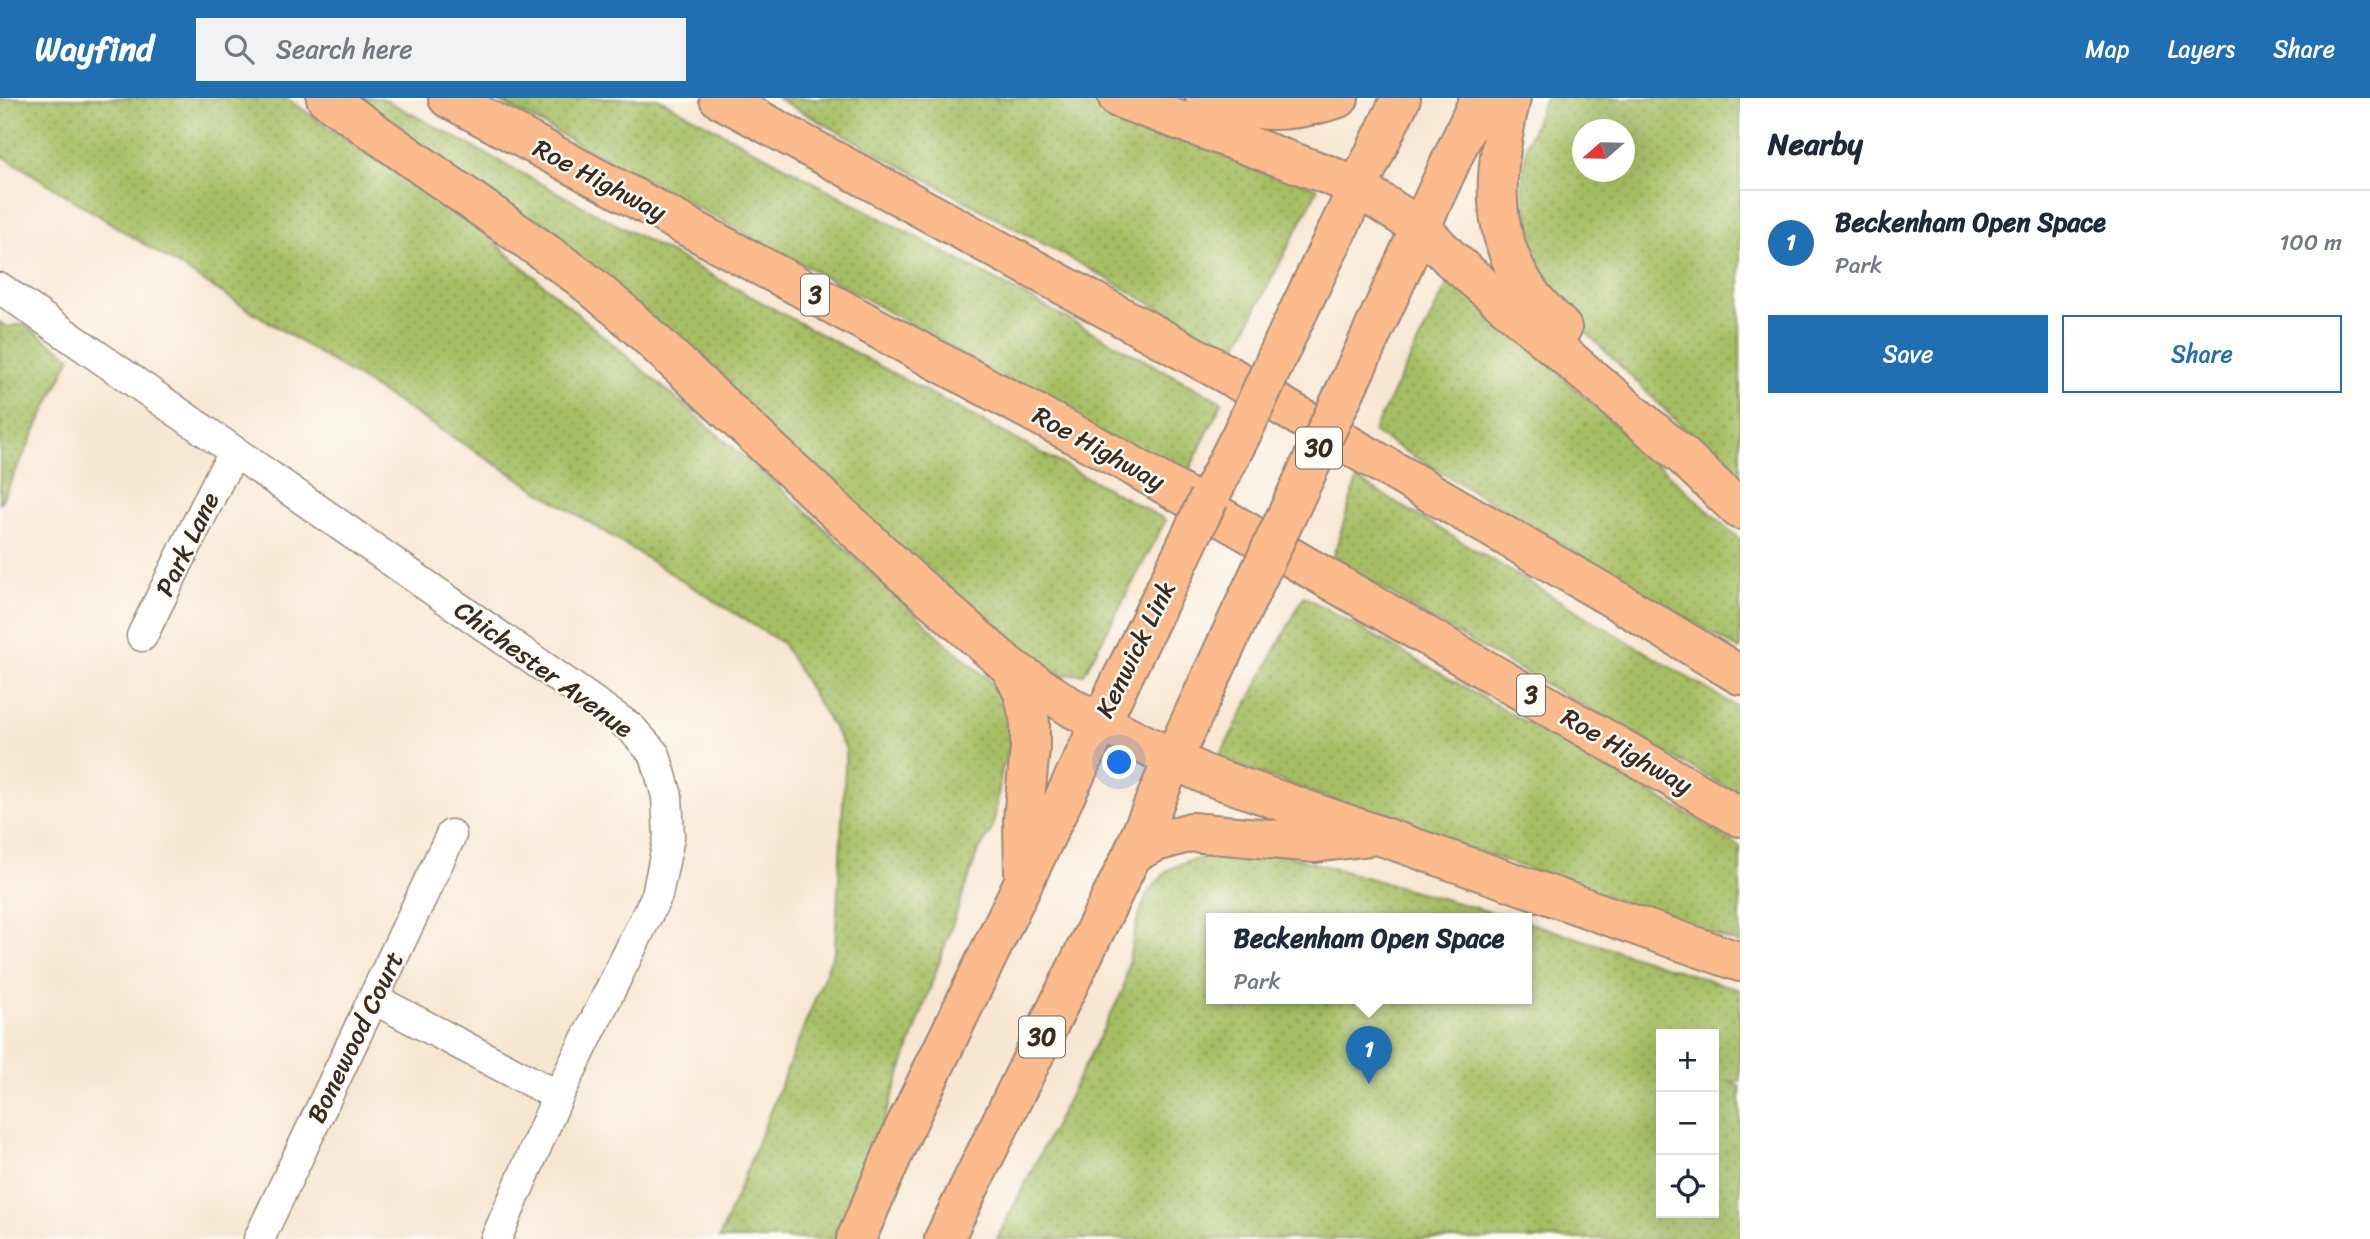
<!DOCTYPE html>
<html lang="en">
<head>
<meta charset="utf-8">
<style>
	:root { --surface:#fff; --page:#f2f2f3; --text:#1f2937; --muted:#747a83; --line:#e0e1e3; --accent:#1f6fb2 }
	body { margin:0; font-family:Sriracha,sans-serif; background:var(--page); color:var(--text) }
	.controls { position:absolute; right:21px; bottom:21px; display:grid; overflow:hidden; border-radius:0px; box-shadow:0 7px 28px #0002 }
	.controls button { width:63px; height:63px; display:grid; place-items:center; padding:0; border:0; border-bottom:2px solid var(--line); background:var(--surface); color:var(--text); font:35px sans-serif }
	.compass { position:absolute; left:1572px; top:21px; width:63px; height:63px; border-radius:50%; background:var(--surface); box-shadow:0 7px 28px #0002; rotate:250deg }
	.you { position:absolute; left:1120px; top:665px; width:24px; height:24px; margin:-18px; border:5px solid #fff; border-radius:50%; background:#1a73e8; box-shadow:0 0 0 10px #1a73e833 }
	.badge { display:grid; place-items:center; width:46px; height:46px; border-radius:50%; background:var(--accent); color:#fff; font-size:23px; font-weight:700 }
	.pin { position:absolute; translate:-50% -58px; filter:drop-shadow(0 2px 4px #0008) }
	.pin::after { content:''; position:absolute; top:37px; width:24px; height:21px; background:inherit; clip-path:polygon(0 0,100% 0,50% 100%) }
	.popup { position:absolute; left:1206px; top:815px; width:326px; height:91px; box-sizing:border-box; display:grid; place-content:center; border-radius:0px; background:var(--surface); filter:drop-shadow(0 2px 5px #0005); font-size:23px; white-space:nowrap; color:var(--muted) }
	.popup b { font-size:26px; color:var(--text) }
	.popup::after { content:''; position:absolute; left:50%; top:100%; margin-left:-14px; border:14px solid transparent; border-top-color:var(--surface) }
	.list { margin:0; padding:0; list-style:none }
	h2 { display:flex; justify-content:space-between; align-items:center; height:91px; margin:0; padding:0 28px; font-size:30px }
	h2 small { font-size:23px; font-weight:400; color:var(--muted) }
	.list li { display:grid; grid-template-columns:46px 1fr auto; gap:21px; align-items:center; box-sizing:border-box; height:105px; padding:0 28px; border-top:2px solid var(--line) }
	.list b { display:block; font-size:26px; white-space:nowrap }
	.list p { margin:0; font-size:23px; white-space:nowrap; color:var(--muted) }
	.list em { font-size:23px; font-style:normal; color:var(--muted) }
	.actions { display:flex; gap:14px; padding:21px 28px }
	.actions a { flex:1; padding:16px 0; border:2px solid var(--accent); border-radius:0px; text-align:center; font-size:24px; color:var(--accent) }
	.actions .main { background:var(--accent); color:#fff }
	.icon { flex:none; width:38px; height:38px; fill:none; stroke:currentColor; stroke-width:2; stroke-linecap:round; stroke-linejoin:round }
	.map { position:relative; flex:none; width:1740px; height:1141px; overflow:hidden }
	header { display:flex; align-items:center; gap:42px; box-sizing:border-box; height:98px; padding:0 35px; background:var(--accent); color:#fff }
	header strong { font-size:33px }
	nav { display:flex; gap:38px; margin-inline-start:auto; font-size:24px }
	.search { width:490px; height:63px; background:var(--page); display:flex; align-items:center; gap:18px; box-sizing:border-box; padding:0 24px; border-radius:0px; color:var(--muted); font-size:26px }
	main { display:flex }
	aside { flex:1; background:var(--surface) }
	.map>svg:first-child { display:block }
</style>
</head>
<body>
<header>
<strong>Wayfind</strong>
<div class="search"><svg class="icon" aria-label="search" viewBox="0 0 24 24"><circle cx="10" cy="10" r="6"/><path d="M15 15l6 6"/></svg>Search here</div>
<nav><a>Map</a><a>Layers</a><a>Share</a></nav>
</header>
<main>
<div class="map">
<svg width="1740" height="1141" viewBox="0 0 1740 1141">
	<defs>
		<pattern id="green-dots" width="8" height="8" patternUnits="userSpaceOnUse" patternTransform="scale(1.75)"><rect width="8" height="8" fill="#a6be63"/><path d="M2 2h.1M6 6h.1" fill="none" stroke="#889b51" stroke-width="1.8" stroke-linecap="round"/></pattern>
	</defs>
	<rect width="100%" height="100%" fill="#fdfcf7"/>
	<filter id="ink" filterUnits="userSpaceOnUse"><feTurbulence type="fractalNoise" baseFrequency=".0143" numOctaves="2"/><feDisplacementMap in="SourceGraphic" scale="14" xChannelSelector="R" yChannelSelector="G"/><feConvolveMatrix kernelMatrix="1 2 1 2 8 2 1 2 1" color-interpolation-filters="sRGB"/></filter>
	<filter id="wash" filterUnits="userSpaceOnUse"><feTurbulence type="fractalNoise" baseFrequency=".00686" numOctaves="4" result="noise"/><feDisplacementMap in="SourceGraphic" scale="28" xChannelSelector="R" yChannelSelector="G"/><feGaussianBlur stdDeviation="1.57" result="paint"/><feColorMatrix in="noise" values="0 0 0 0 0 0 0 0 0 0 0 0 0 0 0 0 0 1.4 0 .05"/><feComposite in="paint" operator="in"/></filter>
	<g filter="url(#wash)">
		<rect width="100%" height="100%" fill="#f7e7d2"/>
		<path fill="url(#green-dots)" stroke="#707440" stroke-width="2" fill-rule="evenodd" d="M0,0h286l200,137 317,273 142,134 43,37 22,26 7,26 -15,39 -9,58 -16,26 -121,346 -19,39h-118l116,-290 11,-200 -64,-106 -782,-489z
			M344,0h38l784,422 -82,154 -23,1 -36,-15z
			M493,0h165l564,304 -38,79 -332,-190z
			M777,0h304l91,29 146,62 -84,163 -126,-73z
			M1545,0h195v386l-172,-170 -26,-34 -25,-50 13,-5 -8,-39 5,-43zM1582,32h42v42h-42z
			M1447,187l17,1 276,254v110l-367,-218z
			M0,224l7,5 16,-3 48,33 -71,147z
			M1357,381l383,230v86l-318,-181 -89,-57z
			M1304,498l386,219 50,32v97l-522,-185z
			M1220,756h62l230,64h-300v80h314l1,-76 213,68v92l-12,-1 12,6v152h-743l126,-249 13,-65 10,-30 22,-25 19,-9zM1661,936h53v179h-53z"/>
	</g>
	<g filter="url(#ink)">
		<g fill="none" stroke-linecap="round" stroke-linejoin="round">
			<defs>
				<path id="minor" d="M0,190l631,440 24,27 12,41 2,41 -12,58 -99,201 -62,143
					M142,538l78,-159 15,-24
					M374,901l184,97
					M259,1141l192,-404"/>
				<path id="highway" d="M326,0l254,179 41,34 284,264 105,92 64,42 130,65 536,188
					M448,0l678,364 614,355
					M719,0l504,274 393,228 124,75
					M1118,0l213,78 27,12 63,40 30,31 232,197 57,54
					M1205,0c53,15 81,17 134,0
					M1511,0c-17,70 -25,136 21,198 8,11 20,21 30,32
					M1289,233l112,-233
					M1356,270l124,-270
					M1209,400l35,-69
					M1010,569l13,25 7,30v26l-7,72 1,53
					M1133,755l23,-11 35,-10 124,11 56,-7
					M856,1141l47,-108 274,-566
					M944,1141l189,-386 40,-94 72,-155"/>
			</defs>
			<use href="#minor" stroke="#998878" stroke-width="33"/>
			<use href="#highway" stroke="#998878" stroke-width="42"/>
			<use href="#minor" stroke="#fff" stroke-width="30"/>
			<use href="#highway" stroke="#fbbb8d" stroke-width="38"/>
			<defs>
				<path id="highway-bridge" d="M1244,331l45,-98
					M1177,467l32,-67
					M1245,506l111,-236"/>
			</defs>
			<use href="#highway-bridge" stroke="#998878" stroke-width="42" stroke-linecap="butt"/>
			<use href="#highway-bridge" stroke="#fbbb8d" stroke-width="38"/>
		</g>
	</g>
	<g text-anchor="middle" stroke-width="5" stroke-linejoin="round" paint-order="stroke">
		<g fill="#fdfcf7" stroke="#75695f" stroke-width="2">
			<rect x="801" y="176.5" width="28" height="41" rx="5"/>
			<rect x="1296" y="329.5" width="46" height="41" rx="5"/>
			<rect x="1517" y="576.5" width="28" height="41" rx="5"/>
			<rect x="1019" y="918.5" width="46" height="41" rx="5"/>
		</g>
		<g font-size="24" font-weight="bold" fill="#3b2a1e">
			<text x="815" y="205">3</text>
			<text x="1319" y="358">30</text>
			<text x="1531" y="605">3</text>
			<text x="1042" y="947">30</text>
		</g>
		<g font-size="26" fill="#3b2a1e" stroke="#fdfcf7">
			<text transform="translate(600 82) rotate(28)" y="9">Roe Highway</text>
			<text transform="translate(1099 350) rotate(29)" y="9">Roe Highway</text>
			<text transform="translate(187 446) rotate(-64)" y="9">Park Lane</text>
			<text transform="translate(1135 551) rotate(-64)" y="9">Kenwick Link</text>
			<text transform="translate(544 571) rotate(36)" y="9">Chichester Avenue</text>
			<text transform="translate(1627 653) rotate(30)" y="9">Roe Highway</text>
			<text transform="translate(355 939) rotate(-64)" y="9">Bonewood Court</text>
		</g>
	</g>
</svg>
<div class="controls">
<button>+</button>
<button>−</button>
<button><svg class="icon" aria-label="locate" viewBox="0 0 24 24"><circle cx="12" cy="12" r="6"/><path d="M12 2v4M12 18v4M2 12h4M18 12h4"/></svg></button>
</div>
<svg class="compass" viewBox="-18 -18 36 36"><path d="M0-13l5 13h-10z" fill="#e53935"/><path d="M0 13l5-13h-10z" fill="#747a83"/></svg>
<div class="you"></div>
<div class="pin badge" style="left:1369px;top:986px">1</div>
<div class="popup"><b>Beckenham Open Space</b>Park</div>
</div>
<aside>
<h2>Nearby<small></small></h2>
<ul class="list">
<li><span class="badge">1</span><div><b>Beckenham Open Space</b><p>Park</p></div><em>100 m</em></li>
</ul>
<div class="actions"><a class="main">Save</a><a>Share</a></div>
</aside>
</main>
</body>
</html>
